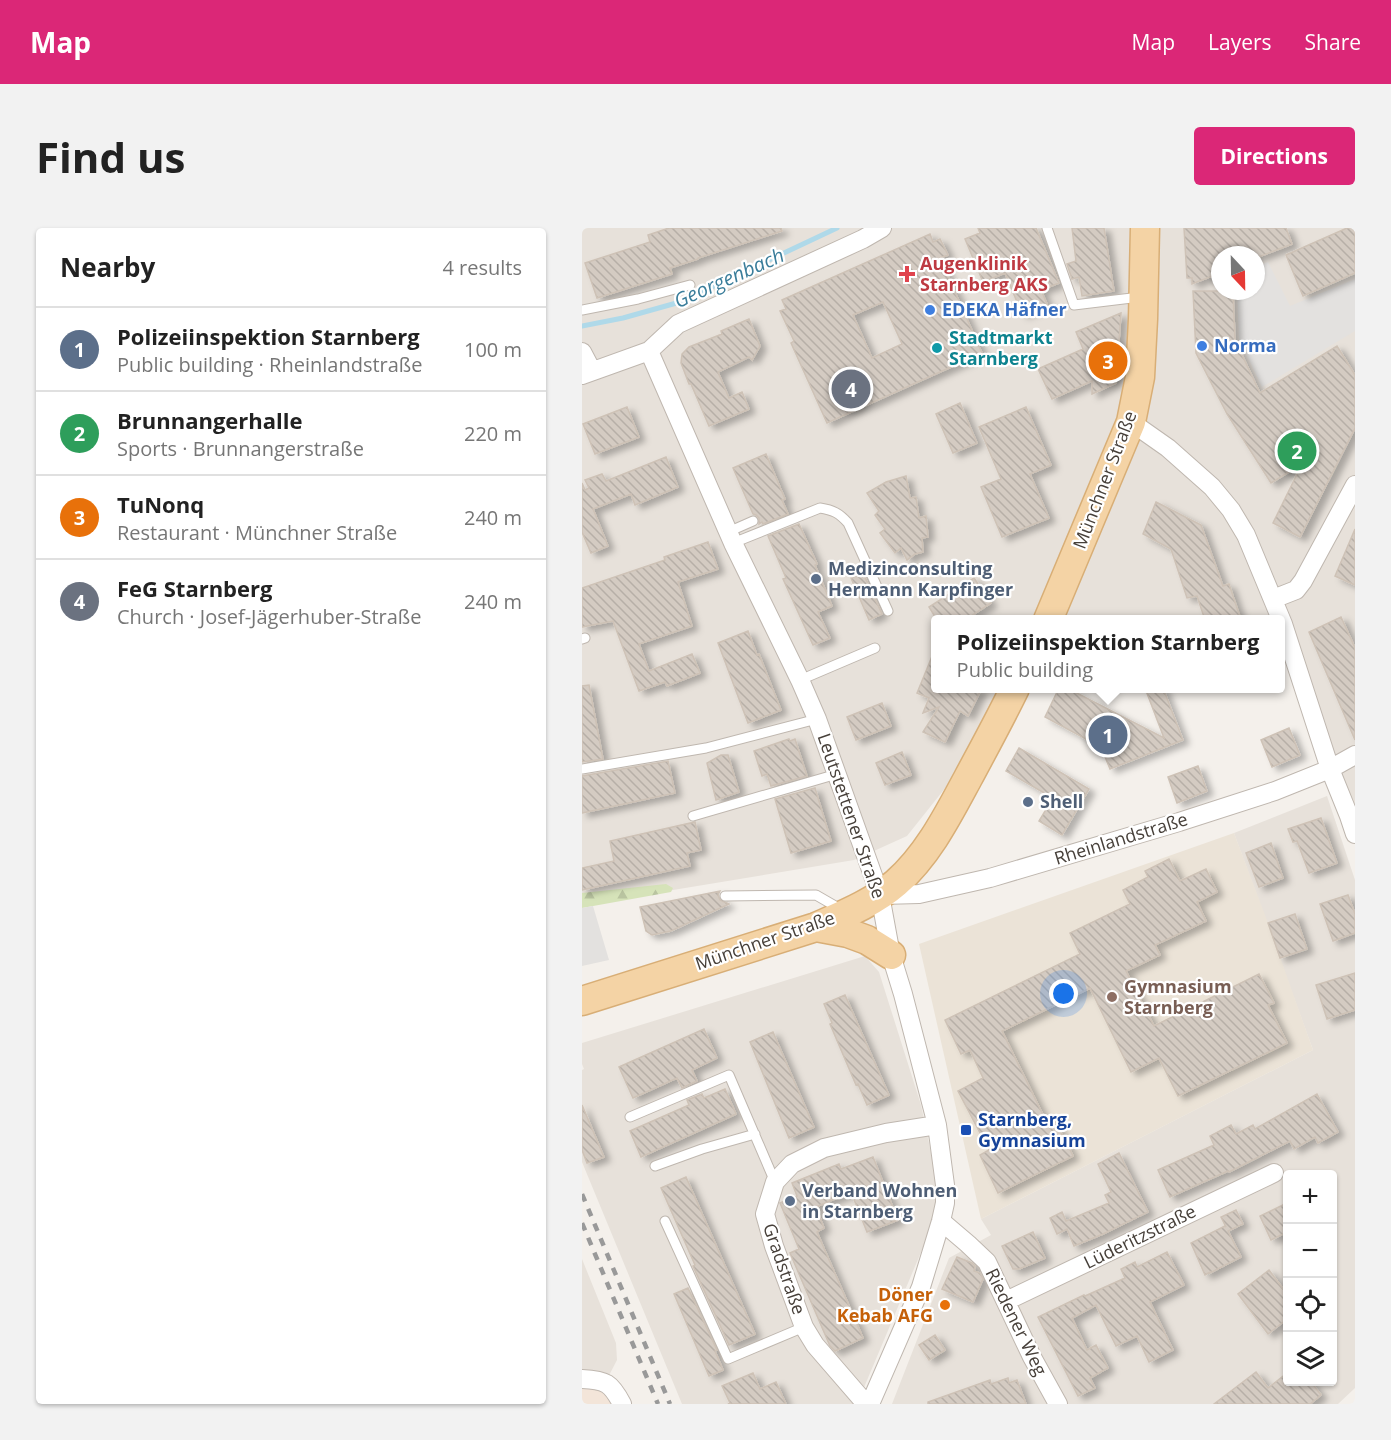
<!DOCTYPE html>
<html lang="en">
<head>
<meta charset="utf-8">
<style>
	:root { --surface:#fff; --page:#f2f2f2; --text:#222; --muted:#767676; --line:#e0e0e0; --accent:#db2777 }
	body { margin:0; font-family:"Open Sans",sans-serif; background:var(--page); color:var(--text) }
	.controls { position:absolute; right:18px; bottom:18px; display:grid; overflow:hidden; border-radius:6px; box-shadow:0 2px 4px #0004 }
	.controls button { width:54px; height:54px; display:grid; place-items:center; padding:0; border:0; border-bottom:2px solid var(--line); background:var(--surface); color:var(--text); font:30px sans-serif }
	.compass { position:absolute; left:629px; top:18px; width:54px; height:54px; border-radius:50%; background:var(--surface); box-shadow:0 2px 4px #0004; rotate:158deg }
	.you { position:absolute; left:482px; top:766px; width:21px; height:21px; margin:-15px; border:4px solid #fff; border-radius:50%; background:#1a73e8; box-shadow:0 0 0 9px #1a73e833 }
	.badge { display:grid; place-items:center; width:39px; height:39px; border-radius:50%; background:var(--accent); color:#fff; font-size:20px; font-weight:700 }
	.pin { position:absolute; translate:-50% -50%; border:3px solid #fff; box-shadow:0 2px 6px #0006 }
	.popup { position:absolute; left:349px; top:387px; width:354px; height:78px; box-sizing:border-box; display:grid; place-content:center; border-radius:6px; background:var(--surface); filter:drop-shadow(0 2px 4px #0005); font-size:20px; white-space:nowrap; color:var(--muted) }
	.popup b { font-size:22px; color:var(--text) }
	.popup::after { content:''; position:absolute; left:50%; top:100%; margin-left:-12px; border:12px solid transparent; border-top-color:var(--surface) }
	.list { margin:0; padding:0; list-style:none }
	h2 { display:flex; justify-content:space-between; align-items:center; height:78px; margin:0; padding:0 24px; font-size:26px }
	h2 small { font-size:20px; font-weight:400; color:var(--muted) }
	.list li { display:grid; grid-template-columns:39px 1fr auto; gap:18px; align-items:center; box-sizing:border-box; height:84px; padding:0 24px; border-top:2px solid var(--line) }
	.list b { display:block; font-size:22px; white-space:nowrap }
	.list p { margin:0; font-size:20px; white-space:nowrap; color:var(--muted) }
	.list em { font-size:20px; font-style:normal; color:var(--muted) }
	.icon { flex:none; width:33px; height:33px; fill:none; stroke:currentColor; stroke-width:2; stroke-linecap:round; stroke-linejoin:round }
	.map { position:relative; flex:none; width:773px; height:1176px; overflow:hidden; border-radius:6px }
	header { display:flex; align-items:center; gap:36px; box-sizing:border-box; height:84px; padding:0 30px; background:var(--accent); color:#fff }
	header strong { font-size:28px }
	nav { display:flex; gap:33px; margin-inline-start:auto; font-size:21px }
	.intro { display:flex; align-items:center; justify-content:space-between; box-sizing:border-box; height:144px; padding:0 36px }
	h1 { margin:0; font-size:42px }
	.button { padding:15px 27px; border-radius:6px; background:var(--accent); color:#fff; font-size:21px; font-weight:700 }
	main { display:flex; gap:36px; padding:0 36px }
	aside { flex:1; background:var(--surface); border-radius:6px; box-shadow:0 2px 4px #0004 }
	.map>svg:first-child { display:block }
</style>
</head>
<body>
<header>
<strong>Map</strong>
<nav><a>Map</a><a>Layers</a><a>Share</a></nav>
</header>
<div class="intro"><h1>Find us</h1><a class="button">Directions</a></div>
<main>
<aside>
<h2>Nearby<small>4 results</small></h2>
<ul class="list">
<li><span class="badge" style="background:#5c6f8a">1</span><div><b>Polizeiinspektion Starnberg</b><p>Public building · Rheinlandstraße</p></div><em>100 m</em></li>
<li><span class="badge" style="background:#2e9e5b">2</span><div><b>Brunnangerhalle</b><p>Sports · Brunnangerstraße</p></div><em>220 m</em></li>
<li><span class="badge" style="background:#e8710a">3</span><div><b>TuNonq</b><p>Restaurant · Münchner Straße</p></div><em>240 m</em></li>
<li><span class="badge" style="background:#6b7280">4</span><div><b>FeG Starnberg</b><p>Church · Josef-Jägerhuber-Straße</p></div><em>240 m</em></li>
</ul>
</aside>
<div class="map">
<svg width="773" height="1176" viewBox="0 0 773 1176">
	<defs>
		<pattern id="forest-firs" width="22" height="20" patternUnits="userSpaceOnUse" patternTransform="scale(1.5)"><rect width="22" height="20" fill="#d6e3b9"/><path d="M5 1l3.5 6h-7zM16 11l3.5 6h-7z" fill="#b9c4a0"/></pattern>
		<pattern id="building-back-hatch" width="6" height="6" patternUnits="userSpaceOnUse" patternTransform="scale(1.5)"><rect width="6" height="6" fill="#d4cbc2"/><path d="M-1 5l2 2M0 0l6 6M5-1l2 2" fill="none" stroke="#b7afa7"/></pattern>
		<filter id="shadow"><feDropShadow dx="6" dy="4" stdDeviation="3" flood-color="#0004"/></filter>
	</defs>
	<rect width="100%" height="100%" fill="#f4f0eb"/>
	<path fill="#e7e1da" fill-rule="evenodd" d="M0,0h773v607l-74,-228 -18,13h-327v68l88,1 -117,147 -53,24 -272,45zM638,27h36v36h-36z
		M745,568l28,84v508l-17,16h-446l57,-146 42,-23 -10,-16 332,-169 -79,-217zM706,946h44v208h-44z
		M283,728l14,16 42,133 15,72 -1,42 -78,185h-175l-100,-242v-92l2,-1 -2,-5v-21z
		M0,1031l34,84 1,17 -15,29 -20,-4z"/>
	<path fill="#f3e5d9" d="M0,1157l20,4 10,15h-30z"/>
	<path fill="#ebe3d7" d="M652,605l34,90 45,127 -332,169 -62,-275z"/>
	<path fill="url(#forest-firs)" d="M84,656l7,4 -2,4 -89,16v-15z"/>
	<path fill="#e3e1df" d="M686,34l22,44 65,-27v52l-93,56 -23,-48 -2,-48h19v-24z
		M11,678l16,54 -27,6v-58z"/>
	<g fill="none" stroke-linecap="round" stroke-linejoin="round">
		<path stroke="#afd9e9" stroke-width="5" d="M0,98l41,-8 57,-16 157,-74"/>
	</g>
	<path fill="url(#building-back-hatch)" stroke="#cec2b6" stroke-width="1.5" fill-rule="evenodd" filter="url(#shadow)" d="M87,0h112l1,3 -84,27v1l-28,9 2,6 -75,24 -12,-35 65,-21 -2,-7z
		M396,0h58l23,55 -18,7 6,14 -25,10 -17,-41 -22,9 -18,-43 15,-6z
		M490,0h32l10,63 -32,5 -3,-19 -7,2 -5,-15 9,-3z
		M602,0h102l6,16 -36,14v-3h-36v18l-28,11v-6h-5z
		M765,0h8v45l-52,23 -17,-41z
		M348,6l3,8 7,-3 8,16 -8,3 42,95 -155,70 -36,-80 3,-2 -14,-30 6,-2 -4,-9zM301,74l19,42 -30,14 -19,-43z
		M611,63h40l2,49 25,53 77,-47 18,29v53l-55,109 -27,-14 29,-59 -31,19 -44,-69 -31,-61z
		M539,85l-5,70 -24,11v-13l-40,18 -14,-30 45,-20 -7,-17z
		M167,91l11,27 -8,14 -3,-3 -31,15 11,26 13,-6 7,17 -40,17 -18,-42h-2l-8,-21 1,-9 7,-7 33,-13 -1,-3z
		M378,175l17,40 -24,10 -17,-39z
		M45,179l12,30 -44,17 -12,-30z
		M444,179l25,58 -21,9 19,44 -47,19 -21,-50 20,-8 -22,-52z
		M184,226l19,45 -3,1 6,14 -25,10 -1,-2 -3,2v-6l-3,-3 -3,-1 -20,-46z
		M84,229l12,30 -43,18 -4,-11 -38,15 15,37 -17,7 -9,-21v-49l3,7 4,-2 -4,-8 17,-6 4,7z
		M324,248l4,22 6,-1 3,21 7,-2 2,21 -6,1 1,14 -8,2 -8,6 -6,-12 -6,5 -15,-20 5,-4 -10,-14 4,-4 -12,-18 19,-11z
		M574,274l45,23 22,61 6,-2 12,36h-36l-8,-24 -10,2 -16,-49 -28,-15z
		M217,296l18,40 -2,1 17,41 -14,6 12,26 -17,7 -30,-66 3,-1 -18,-42z
		M773,301v56l-20,-9z
		M126,314l10,27 -40,13 14,44 -53,18 10,27 43,-17 8,19 -33,13 -2,-4 -26,9 -26,-70 -31,6v-39l83,-28 -1,-3z
		M281,345l19,41 -13,6 -18,-42z
		M392,350l17,25 -26,17h-28l-8,-13z
		M759,389l14,31v92l-46,-108z
		M166,403l9,24 2,-1 22,56 -33,13 -30,-80z
		M353,421l1,39 46,1 -1,1 -13,26 -8,-5 -15,31 -22,-10 16,-25 -16,6 6,-15 -12,-5z
		M7,457l14,74 -21,3v-76z
		M477,460h8l97,50 -19,-50h18l20,52 -73,29 -9,-22 -56,-30z
		M300,475l9,23 -35,14 -9,-23z
		M707,500l11,27 -28,12 -11,-27z
		M207,511l1,2 5,-2 12,37 -36,10 -4,-12 -5,2 -8,-25z
		M437,520l70,41 -27,46 -23,-14 14,-23 -47,-27z
		M320,524l9,23 -26,10 -9,-22z
		M139,527h7l11,37 -23,8 -9,-37z
		M86,533l7,32 -93,20v-37z
		M616,538l9,25 -30,12 -9,-26z
		M233,560l16,53 -40,12 -16,-54z
		M739,590l16,45 -28,10 -12,-32 -4,1 -5,-13z
		M113,594l6,28 -14,3 3,13 -108,24v-22l32,-7 -4,-20z
		M689,615l12,35 -24,9 -13,-34z
		M587,631l11,22 26,-12 11,23 -20,10 9,19 -51,24 5,10 -34,16 28,55 105,-52 15,29 -6,2 19,38 -109,53 -19,-38 -28,14 -41,-84 -88,43 46,94 7,-4 18,35 -75,37 -18,-38 9,-5 -31,-59 25,-13 -13,-28 -9,4 -16,-34 135,-66 -10,-21 60,-29 -7,-14 25,-13 -3,-6z
		M138,663l-2,4 2,5 9,4 -58,27 -19,4 -6,-4 -6,-24z
		M766,667l7,19v19l-22,8 -13,-37z
		M713,686l12,35 -27,9 -12,-35z
		M773,745v37l-28,9 -11,-34z
		M263,767l44,100 -22,10 -9,-21 -2,1 -26,-61 2,-1 -8,-19z
		M122,801l13,29 -25,12 5,11 -15,7 -5,-10 -44,20 -14,-31z
		M191,804l41,95 -25,11 -39,-96z
		M143,861l11,25 -95,43 -11,-26 59,-26 -2,-5 15,-6 2,4z
		M735,866l21,38 -20,11 -3,-6 -21,12 -4,-8 -61,31 -1,-1 -58,26 -12,-27 56,-25 -4,-9 21,-11 5,9 17,-9 2,4z
		M0,877l22,52 -17,6 -5,-13z
		M537,925l29,59 -45,22 -29,12 -7,-17 -10,5 -7,-16 12,-6 4,9 43,-18 -4,-8 6,-3 -13,-28z
		M291,929l25,63 -31,12 -16,-40 -35,15 8,21 -7,4 46,106 -28,13 -5,-5 -40,-93 9,-4 -19,-46 17,-7 -5,-13 47,-19 2,5z
		M104,949l69,157 -26,11 -36,-79 2,-1 -34,-77z
		M705,975v29l-16,8 -11,-24z
		M654,982l7,14 -15,7 13,26 -31,16v-1l-5,3 -14,-32 34,-17 1,1 -5,-10z
		M451,1004l12,26 -26,11h-6l-11,-23z
		M585,1024l17,33 -34,17 23,48 -24,12 -12,-26 -21,10 -20,-41 -24,13 15,32 9,-5 12,23 -18,10 5,10 -17,8 -40,-79 46,-22 1,1 40,-18 -4,-9 14,-7 2,5z
		M375,1029l15,6 3,3 -1,5 6,2 3,6 -10,23 -31,-13z
		M687,1042l18,24v25l-19,15 -30,-40z
		M106,1060l29,62 -2,1 8,19 -14,6 -35,-82z
		M353,1107l10,15 -16,10 -10,-15z
		M674,1144l12,16 19,-15v9h24l10,13 -11,9h-96z
		M171,1145l7,16 16,-7 10,22h-58l2,-1 -8,-17z
		M426,1150l1,5 8,-3 9,24h-98v-2l62,-22 1,4z"/>
	<g fill="none" stroke-linecap="round" stroke-linejoin="round">
		<defs>
			<path id="lane" d="M465,0l27,77 66,-8
				M0,82l56,-11 52,-14
				M146,304l25,-11
				M151,315l87,-35c13,2 19,5 28,15l40,88
				M0,411l3,-1
				M218,452l75,-32
				M0,541l124,-21 111,-29
				M111,588l144,-42
				M143,668l91,-1 26,15
				M48,889l99,-42 46,107
				M73,938l47,-17 53,-15
				M83,993l63,138 76,-32"/>
			<path id="street" d="M67,123l84,192 67,137 17,39 63,176 11,60 12,39 34,131 8,60v18l-4,18 -20,66 -51,117
				M0,124l10,19
				M0,147l67,-24 29,-27 185,-85 19,-11
				M549,194l37,26 44,39 19,23 15,25 37,89 47,145 19,47 6,18
				M691,371l23,-9 7,-9 52,-96
				M300,667l37,-1 71,-16 189,-56 96,-31 55,-22 25,-14
				M359,993l27,23 19,18 45,95 26,47
				M424,1073l268,-128
				M0,1151c24,1 29,4 40,25
				M284,1176l-51,-59 -11,-18 -30,-81 -9,-32 10,-32 17,-18 32,-16 62,-15 51,-8"/>
			<path id="primary" d="M466,392l83,-198 9,-45 3,-58 2,-91
				M234,699l32,6 19,7 24,15
				M0,773l234,-74c27,-12 57,-24 80,-44 32,-28 52,-68 72,-105 16,-30 32,-59 47,-90"/>
		</defs>
		<use href="#lane" stroke="#bfb7af" stroke-width="11"/>
		<use href="#street" stroke="#bfb7af" stroke-width="20"/>
		<use href="#primary" stroke="#d8ae76" stroke-width="31"/>
		<use href="#lane" stroke="#fff" stroke-width="9"/>
		<use href="#street" stroke="#fff" stroke-width="18"/>
		<use href="#primary" stroke="#f4d3a5" stroke-width="28"/>
		<path stroke="#999" stroke-width="4.5" stroke-dasharray="8 8" stroke-linecap="butt" d="M0,966l88,210
			M0,995l76,181"/>
	</g>
	<path fill="#e0444e" stroke="#fff" stroke-width="2" d="M322 37h6v6h6v6h-6v6h-6v-6h-6v-6h6z"/>
	<g fill="#3f7fe0" stroke="#fff" stroke-width="2">
		<circle cx="348" cy="82" r="6"/>
		<circle cx="620" cy="118" r="6"/>
	</g>
	<circle fill="#0f9aa8" stroke="#fff" stroke-width="2" cx="355" cy="120" r="6"/>
	<g fill="#5c6f8a" stroke="#fff" stroke-width="2">
		<circle cx="234" cy="351" r="6"/>
		<circle cx="446" cy="574" r="6"/>
		<circle cx="208" cy="973" r="6"/>
	</g>
	<circle fill="#8d6e63" stroke="#fff" stroke-width="2" cx="530" cy="769" r="6"/>
	<rect fill="#1a4fb4" stroke="#fff" stroke-width="2" x="378" y="896" width="12" height="12" rx="3"/>
	<circle fill="#e8710a" stroke="#fff" stroke-width="2" cx="363" cy="1077" r="6"/>
	<g text-anchor="middle" stroke-width="4.5" stroke-linejoin="round" paint-order="stroke">
		<g font-size="18" font-weight="bold" fill="#be3a42" stroke="#fff" text-anchor="start">
			<text x="338" y="42">Augenklinik<tspan x="338" dy="21">Starnberg AKS</tspan></text>
		</g>
		<g font-size="18" font-weight="bold" fill="#366cbe" stroke="#fff" text-anchor="start">
			<text x="360" y="88">EDEKA Häfner</text>
			<text x="632" y="124">Norma</text>
		</g>
		<g font-size="18" font-weight="bold" fill="#0d838f" stroke="#fff" text-anchor="start">
			<text x="367" y="116">Stadtmarkt<tspan x="367" dy="21">Starnberg</tspan></text>
		</g>
		<g font-size="18" fill="#47403a" stroke="#fff">
			<text transform="translate(523 252) rotate(-69)" y="6">Münchner Straße</text>
			<text transform="translate(269 588) rotate(71)" y="6">Leutstettener Straße</text>
			<text transform="translate(539 611) rotate(-17)" y="6">Rheinlandstraße</text>
			<text transform="translate(183 713) rotate(-19)" y="6">Münchner Straße</text>
			<text transform="translate(558 1009) rotate(-26)" y="6">Lüderitzstraße</text>
			<text transform="translate(202 1041) rotate(71)" y="6">Gradstraße</text>
			<text transform="translate(434 1094) rotate(64)" y="6">Riedener Weg</text>
		</g>
		<g font-size="18" font-weight="bold" fill="#4e5e75" stroke="#fff" text-anchor="start">
			<text x="246" y="347">Medizinconsulting<tspan x="246" dy="21">Hermann Karpfinger</tspan></text>
			<text x="458" y="580">Shell</text>
			<text x="220" y="969">Verband Wohnen<tspan x="220" dy="21">in Starnberg</tspan></text>
		</g>
		<g font-size="18" font-weight="bold" fill="#785e54" stroke="#fff" text-anchor="start">
			<text x="542" y="765">Gymnasium<tspan x="542" dy="21">Starnberg</tspan></text>
		</g>
		<g font-size="18" font-weight="bold" fill="#164399" stroke="#fff" text-anchor="start">
			<text x="396" y="898">Starnberg,<tspan x="396" dy="21">Gymnasium</tspan></text>
		</g>
		<g font-size="18" font-weight="bold" fill="#c56008" stroke="#fff" text-anchor="end">
			<text x="351" y="1073">Döner<tspan x="351" dy="21">Kebab AFG</tspan></text>
		</g>
		<g font-size="20" font-style="italic" fill="#3a7d9a" stroke="#fff">
			<text transform="translate(147 50) rotate(-24)" y="7">Georgenbach</text>
		</g>
	</g>
</svg>
<div class="controls">
<button>+</button>
<button>−</button>
<button><svg class="icon" aria-label="locate" viewBox="0 0 24 24"><circle cx="12" cy="12" r="6"/><path d="M12 2v4M12 18v4M2 12h4M18 12h4"/></svg></button>
<button><svg class="icon" aria-label="layers" viewBox="0 0 24 24"><path d="M12 4l9 5-9 5-9-5zM3 14l9 5 9-5"/></svg></button>
</div>
<svg class="compass" viewBox="-18 -18 36 36"><path d="M0-13l5 13h-10z" fill="#e53935"/><path d="M0 13l5-13h-10z" fill="#767676"/></svg>
<div class="you"></div>
<div class="pin badge" style="left:526px;top:507px;background:#5c6f8a">1</div>
<div class="popup"><b>Polizeiinspektion Starnberg</b>Public building</div>
<div class="pin badge" style="left:715px;top:223px;background:#2e9e5b">2</div>
<div class="pin badge" style="left:526px;top:133px;background:#e8710a">3</div>
<div class="pin badge" style="left:269px;top:161px;background:#6b7280">4</div>
</div>
</main>
</body>
</html>
